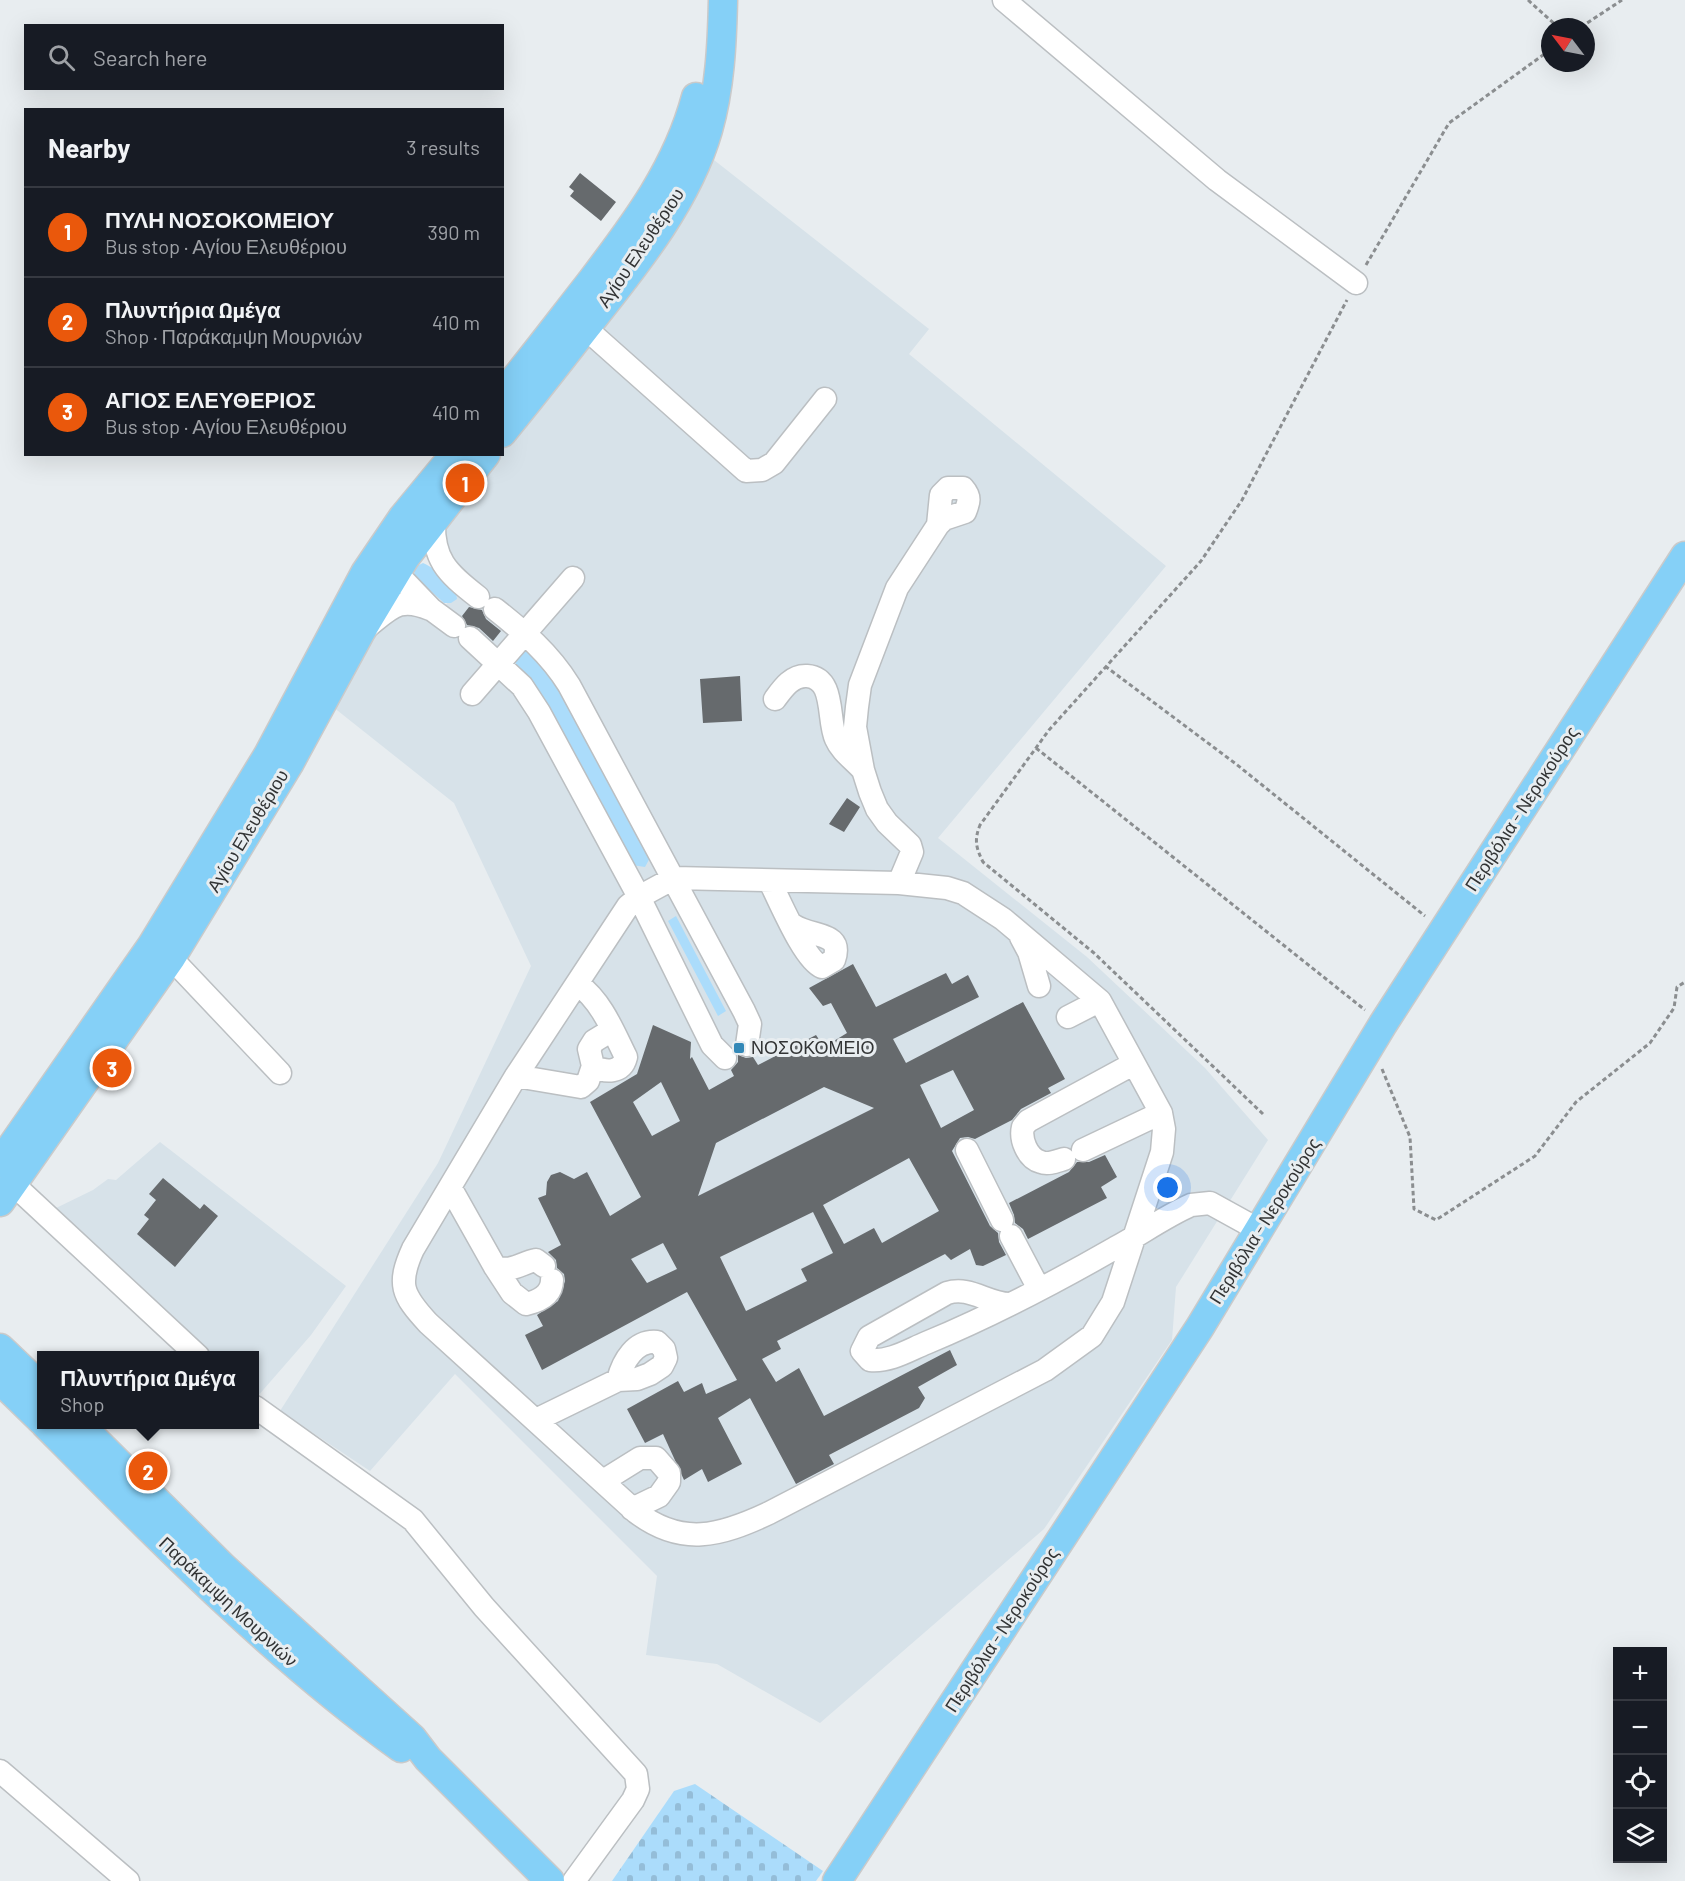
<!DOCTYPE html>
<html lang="en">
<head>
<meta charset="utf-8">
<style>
	:root { --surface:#171b24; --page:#242831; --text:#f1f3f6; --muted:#9ea1a6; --line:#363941; --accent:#ea580c }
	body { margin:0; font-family:Barlow,sans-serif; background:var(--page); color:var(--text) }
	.controls { position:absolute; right:18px; bottom:18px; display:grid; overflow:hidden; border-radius:0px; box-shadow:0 6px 24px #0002 }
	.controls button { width:54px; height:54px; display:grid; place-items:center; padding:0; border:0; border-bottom:2px solid var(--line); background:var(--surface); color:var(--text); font:30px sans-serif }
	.compass { position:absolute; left:1541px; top:18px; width:54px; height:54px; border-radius:50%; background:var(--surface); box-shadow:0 6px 24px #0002; rotate:302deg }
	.you { position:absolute; left:1168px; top:1188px; width:21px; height:21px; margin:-15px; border:4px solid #fff; border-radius:50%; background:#1a73e8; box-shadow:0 0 0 9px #1a73e833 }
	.badge { display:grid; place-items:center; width:39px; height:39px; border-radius:50%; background:var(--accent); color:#fff; font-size:20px; font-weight:700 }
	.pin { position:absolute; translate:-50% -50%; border:3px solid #fff; box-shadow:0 2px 6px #0006 }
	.popup { position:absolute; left:37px; top:1351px; width:222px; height:78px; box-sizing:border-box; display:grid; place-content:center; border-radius:0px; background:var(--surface); filter:drop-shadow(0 2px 4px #0005); font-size:20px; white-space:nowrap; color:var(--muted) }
	.popup b { font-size:22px; color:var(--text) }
	.popup::after { content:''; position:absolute; left:50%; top:100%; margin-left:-12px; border:12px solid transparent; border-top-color:var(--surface) }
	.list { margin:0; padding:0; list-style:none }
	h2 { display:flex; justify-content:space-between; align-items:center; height:78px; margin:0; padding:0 24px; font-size:26px }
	h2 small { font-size:20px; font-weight:400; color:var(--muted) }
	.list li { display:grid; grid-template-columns:39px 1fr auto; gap:18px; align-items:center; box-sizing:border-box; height:90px; padding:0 24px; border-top:2px solid var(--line) }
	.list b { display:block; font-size:22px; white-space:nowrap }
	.list p { margin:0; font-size:20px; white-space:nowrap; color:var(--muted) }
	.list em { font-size:20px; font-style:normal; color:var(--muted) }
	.icon { flex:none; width:33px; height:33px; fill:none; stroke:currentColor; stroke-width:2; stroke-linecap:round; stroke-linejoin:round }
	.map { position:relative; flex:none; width:1685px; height:1881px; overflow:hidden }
	.search { position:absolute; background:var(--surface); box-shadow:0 6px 24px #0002; left:24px; top:24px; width:480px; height:66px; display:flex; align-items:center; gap:15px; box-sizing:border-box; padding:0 21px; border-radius:0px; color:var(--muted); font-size:22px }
	.panel { position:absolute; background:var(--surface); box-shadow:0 6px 24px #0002; left:24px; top:108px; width:480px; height:348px; border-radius:0px }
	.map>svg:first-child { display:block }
</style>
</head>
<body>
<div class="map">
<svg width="1685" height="1881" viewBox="0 0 1685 1881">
	<defs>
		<pattern id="cemetery-stones" width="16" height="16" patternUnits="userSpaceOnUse" patternTransform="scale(1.5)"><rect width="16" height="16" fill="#abdcfb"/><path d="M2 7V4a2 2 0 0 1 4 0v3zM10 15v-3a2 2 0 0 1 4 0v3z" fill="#94bdd8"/></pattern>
	</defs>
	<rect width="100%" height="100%" fill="#e8edf0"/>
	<path fill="#d7e2e9" d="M714,160l215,169 -20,25 257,212 -228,272 149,119 118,111 63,72 -92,147 -4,53 -128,189 -224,194 -103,-59 -71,-9 11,-79 -202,-202 -85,97 -90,-60 158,-248 93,-197 -77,-163 -126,-100 42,-65 22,-27 44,7 30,-40 -18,-20 -4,-39 52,-64 6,-1 1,-8z
		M160,1142l186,144 -35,49 -54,62 -2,-3v-38l-44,-1 -83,-74 -74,-72 39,-19 15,-11 8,1z"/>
	<path fill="#abdcfb" d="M423,563c14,7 33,19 34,36l-6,4h-7l-30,-27 1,-9z
		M530,650l19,17 102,189 -6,11 -13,-2 -116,-198v-7l8,-9z
		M676,916l50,95 -8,5 -50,-95z"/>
	<path fill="url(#cemetery-stones)" d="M695,1784l128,87 -7,10h-204l62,-90z"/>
	<path fill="#666a6d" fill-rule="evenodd" d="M580,173l36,29 -15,19 -31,-25 4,-5 -5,-4z
		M469,607l13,3 4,9 15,12 -8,10 -14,-13 -12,-3 -5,-9z
		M740,676l2,45 -39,2 -3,-44z
		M847,798l13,9 -16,25 -15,-8z
		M853,964l23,43 70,-34 6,11 16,-9 11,22 -86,42 13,24 117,-61 42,77 -17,9 3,5 -30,16 -9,11 -37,19 -7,-2 -8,1 -8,13 38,75 8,7 1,9 7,13 -23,11 -7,-1 -6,-16 -19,11 -6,-6 -168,87 4,8 -19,10 14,23 23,-14 25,48 126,-66 7,15 -39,22 7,11 -6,10 -90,47 5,9 -38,20 -46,-86 -32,20 24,46 -34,18 -6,-13 -18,11 -21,-46 -18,9 -18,-34 51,-28 6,11 18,-9 4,11 31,-14 -50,-88 -145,78 -17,-35 18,-9 -6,-11 21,-14 7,-20 -1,-7 -7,-6 -1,-8 -8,-8 13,-7 -23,-47 8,-3 1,-13 4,-7 9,-3 14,7 13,-7 23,44 31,-19 -51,-95 47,-28 16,-49 38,17 -1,17 2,-2 17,33 25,-14 -3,-6 7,-8v-7l8,3 7,-1 5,8 58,-30 8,12 23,-14 -16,-30 -8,3 -14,-18zM953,1070l21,40 -33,18 -21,-43zM661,1082l19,39 -28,15 -19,-34zM824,1087l50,21 -176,88 18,-53zM909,1158l30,53 -57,32 -8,-15 -30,16 -21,-39zM813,1212l20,41 -32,16 6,12 -61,30 -26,-54zM663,1243l14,26 -30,14 -16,-24z
		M1105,1155l12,22 -16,10 6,11 -79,41 -5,-10 -8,-6 -1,-8 -5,-12 60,-31 8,-10h12z
		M163,1178l37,31 4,-5 14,12 -43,51 -38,-33 12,-15 -5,-4 12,-15 -7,-6z"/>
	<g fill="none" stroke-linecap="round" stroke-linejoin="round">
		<defs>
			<path id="minor" d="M1004,0l213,180 139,103
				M574,318l172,153 16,-1 12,-7 51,-64
				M434,517c-2,42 12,55 44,80
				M385,561l46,48 23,17
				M495,609c29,23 54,44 74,76l175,326 6,13 -3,21
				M367,627c24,-19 32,-31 63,-18
				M470,638l52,48 17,26 100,185 73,148 13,13
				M472,694l101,-116
				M775,699c8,-11 17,-24 32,-23 29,2 20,44 29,63 5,12 18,21 27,31
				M674,878l225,5 48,5 16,5 40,26 97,82 61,112 3,16 -2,23 -49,150 -21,34 -47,34 -276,143c-49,23 -87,34 -133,-1l-208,-189c-26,-28 -31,-39 -15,-74l103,-173 112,-170 11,-9z
				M770,882c10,19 34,78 52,85l12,-7c10,-29 -22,-22 -41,-35
				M899,883l13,-31 -2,-7 -23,-22 -10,-14 -7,-17 -7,-22 -8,-43 2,-20 3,-22 37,-97 41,-63 6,-6 21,-7c4,-10 6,-15 -2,-24h-15l-7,7 -3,30
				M1021,937l8,15 10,34
				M171,958l109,115
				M578,984c24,18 35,47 48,73 -4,16 -20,16 -33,9l-4,-17 5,-8 18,-11
				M1068,1017l31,-16
				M516,1076l65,11 7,-6 5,-15
				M967,1150l35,70
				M1083,1150l78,-37
				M1064,1159c-7,2 -16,6 -23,3 -14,-4 -21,-23 -18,-35l5,-6 105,-57
				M13,1184l185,172
				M450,1187l45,80
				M1011,1236l28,53
				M544,1266l-8,-6c-15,3 -25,13 -41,7l17,26 14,11c13,-3 26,-9 26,-24
				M1009,1304c-23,-1 -39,-18 -62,-11l-78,44 -7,14 8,9c20,2 39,-10 56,-17 65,-27 128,-60 189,-95 26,-14 49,-31 76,-43l19,-2 49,27
				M255,1407l158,113 71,87 152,167 2,15 -5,11 -59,81
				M536,1420l82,-40 19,-1 13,-5 12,-8 4,-8 -2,-9 -7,-7c-22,-2 -34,19 -39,38
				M603,1481l37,-23h16l13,15v9l-10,14 -27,13
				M0,1771l128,110"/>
			<path id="major" d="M502,395c30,-37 59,-75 88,-112 44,-58 87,-114 106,-186
				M502,433c29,-35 57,-71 85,-107 46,-58 100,-123 121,-196 12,-42 14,-86 15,-130
				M0,1163l152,-218 116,-190 97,-182 38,-56 52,-63
				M0,1202l171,-244 118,-194 71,-131 45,-75 81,-104
				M0,1348l42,40
				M0,1380l42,41
				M45,1424c113,114 226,230 356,324
				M79,1424l144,143 189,171 16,21 122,122
				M837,1881l363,-554 183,-303 302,-468"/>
		</defs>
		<use href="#minor" stroke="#bbbfc2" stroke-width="25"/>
		<use href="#major" stroke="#cacaca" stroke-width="31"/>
		<path stroke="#8b8e90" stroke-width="3" stroke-dasharray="4.5 3" stroke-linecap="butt" d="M1528,0l30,27
			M1581,27l41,-27
			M1366,265l83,-142 101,-73
			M1105,666l131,98 189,152
			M1036,748l329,262
			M1382,1069l28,68 4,72 22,11 99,-64 41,-54 74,-59 24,-35 3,-21 8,-5
			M1263,1114l-169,-161 -111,-91c-7,-14 -9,-22 -3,-37l69,-95 152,-169 41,-61 105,-200"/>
		<use href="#minor" stroke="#fff" stroke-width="22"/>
		<use href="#major" stroke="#85d0f7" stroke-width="28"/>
	</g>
	<rect fill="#3388b7" stroke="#e8edf0" stroke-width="2" x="733" y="1042" width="12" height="12" rx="3"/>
	<g text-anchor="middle" stroke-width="6" stroke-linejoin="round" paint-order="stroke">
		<g font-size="18" fill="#323435" stroke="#e8edf0">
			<text transform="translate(641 248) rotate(-56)" y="6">Αγίου Ελευθέριου</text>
			<text transform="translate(1522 809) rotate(-57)" y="6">Περιβόλια - Νεροκούρος</text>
			<text transform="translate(248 831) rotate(-59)" y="6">Αγίου Ελευθέριου</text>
			<text transform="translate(1265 1221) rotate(-58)" y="6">Περιβόλια - Νεροκούρος</text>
			<text transform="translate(228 1602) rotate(43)" y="6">Παράκαμψη Μουρνιών</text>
			<text transform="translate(1002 1630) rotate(-57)" y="6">Περιβόλια - Νεροκούρος</text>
		</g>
		<g font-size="18" fill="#323435" stroke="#e8edf0" text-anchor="start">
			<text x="751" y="1054">ΝΟΣΟΚΟΜΕΙΟ</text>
		</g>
	</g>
</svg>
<div class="controls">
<button>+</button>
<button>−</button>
<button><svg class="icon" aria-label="locate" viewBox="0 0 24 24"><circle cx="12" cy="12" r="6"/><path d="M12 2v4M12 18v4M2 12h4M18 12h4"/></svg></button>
<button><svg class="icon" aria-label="layers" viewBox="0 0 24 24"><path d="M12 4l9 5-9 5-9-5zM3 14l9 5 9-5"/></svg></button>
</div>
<svg class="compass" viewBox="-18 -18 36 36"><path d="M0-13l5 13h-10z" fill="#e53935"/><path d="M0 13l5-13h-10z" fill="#9ea1a6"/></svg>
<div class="you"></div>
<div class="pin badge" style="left:465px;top:483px">1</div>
<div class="pin badge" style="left:148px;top:1471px">2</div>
<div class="popup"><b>Πλυντήρια Ωμέγα</b>Shop</div>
<div class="pin badge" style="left:112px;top:1068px">3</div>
<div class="search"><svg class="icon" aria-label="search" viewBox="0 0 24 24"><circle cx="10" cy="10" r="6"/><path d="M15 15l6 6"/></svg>Search here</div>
<section class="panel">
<h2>Nearby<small>3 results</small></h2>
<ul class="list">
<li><span class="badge">1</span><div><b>ΠΥΛΗ ΝΟΣΟΚΟΜΕΙΟΥ</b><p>Bus stop · Αγίου Ελευθέριου</p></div><em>390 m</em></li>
<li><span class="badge">2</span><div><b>Πλυντήρια Ωμέγα</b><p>Shop · Παράκαμψη Μουρνιών</p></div><em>410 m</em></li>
<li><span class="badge">3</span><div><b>ΑΓΙΟΣ ΕΛΕΥΘΕΡΙΟΣ</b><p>Bus stop · Αγίου Ελευθέριου</p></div><em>410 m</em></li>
</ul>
</section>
</div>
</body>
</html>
